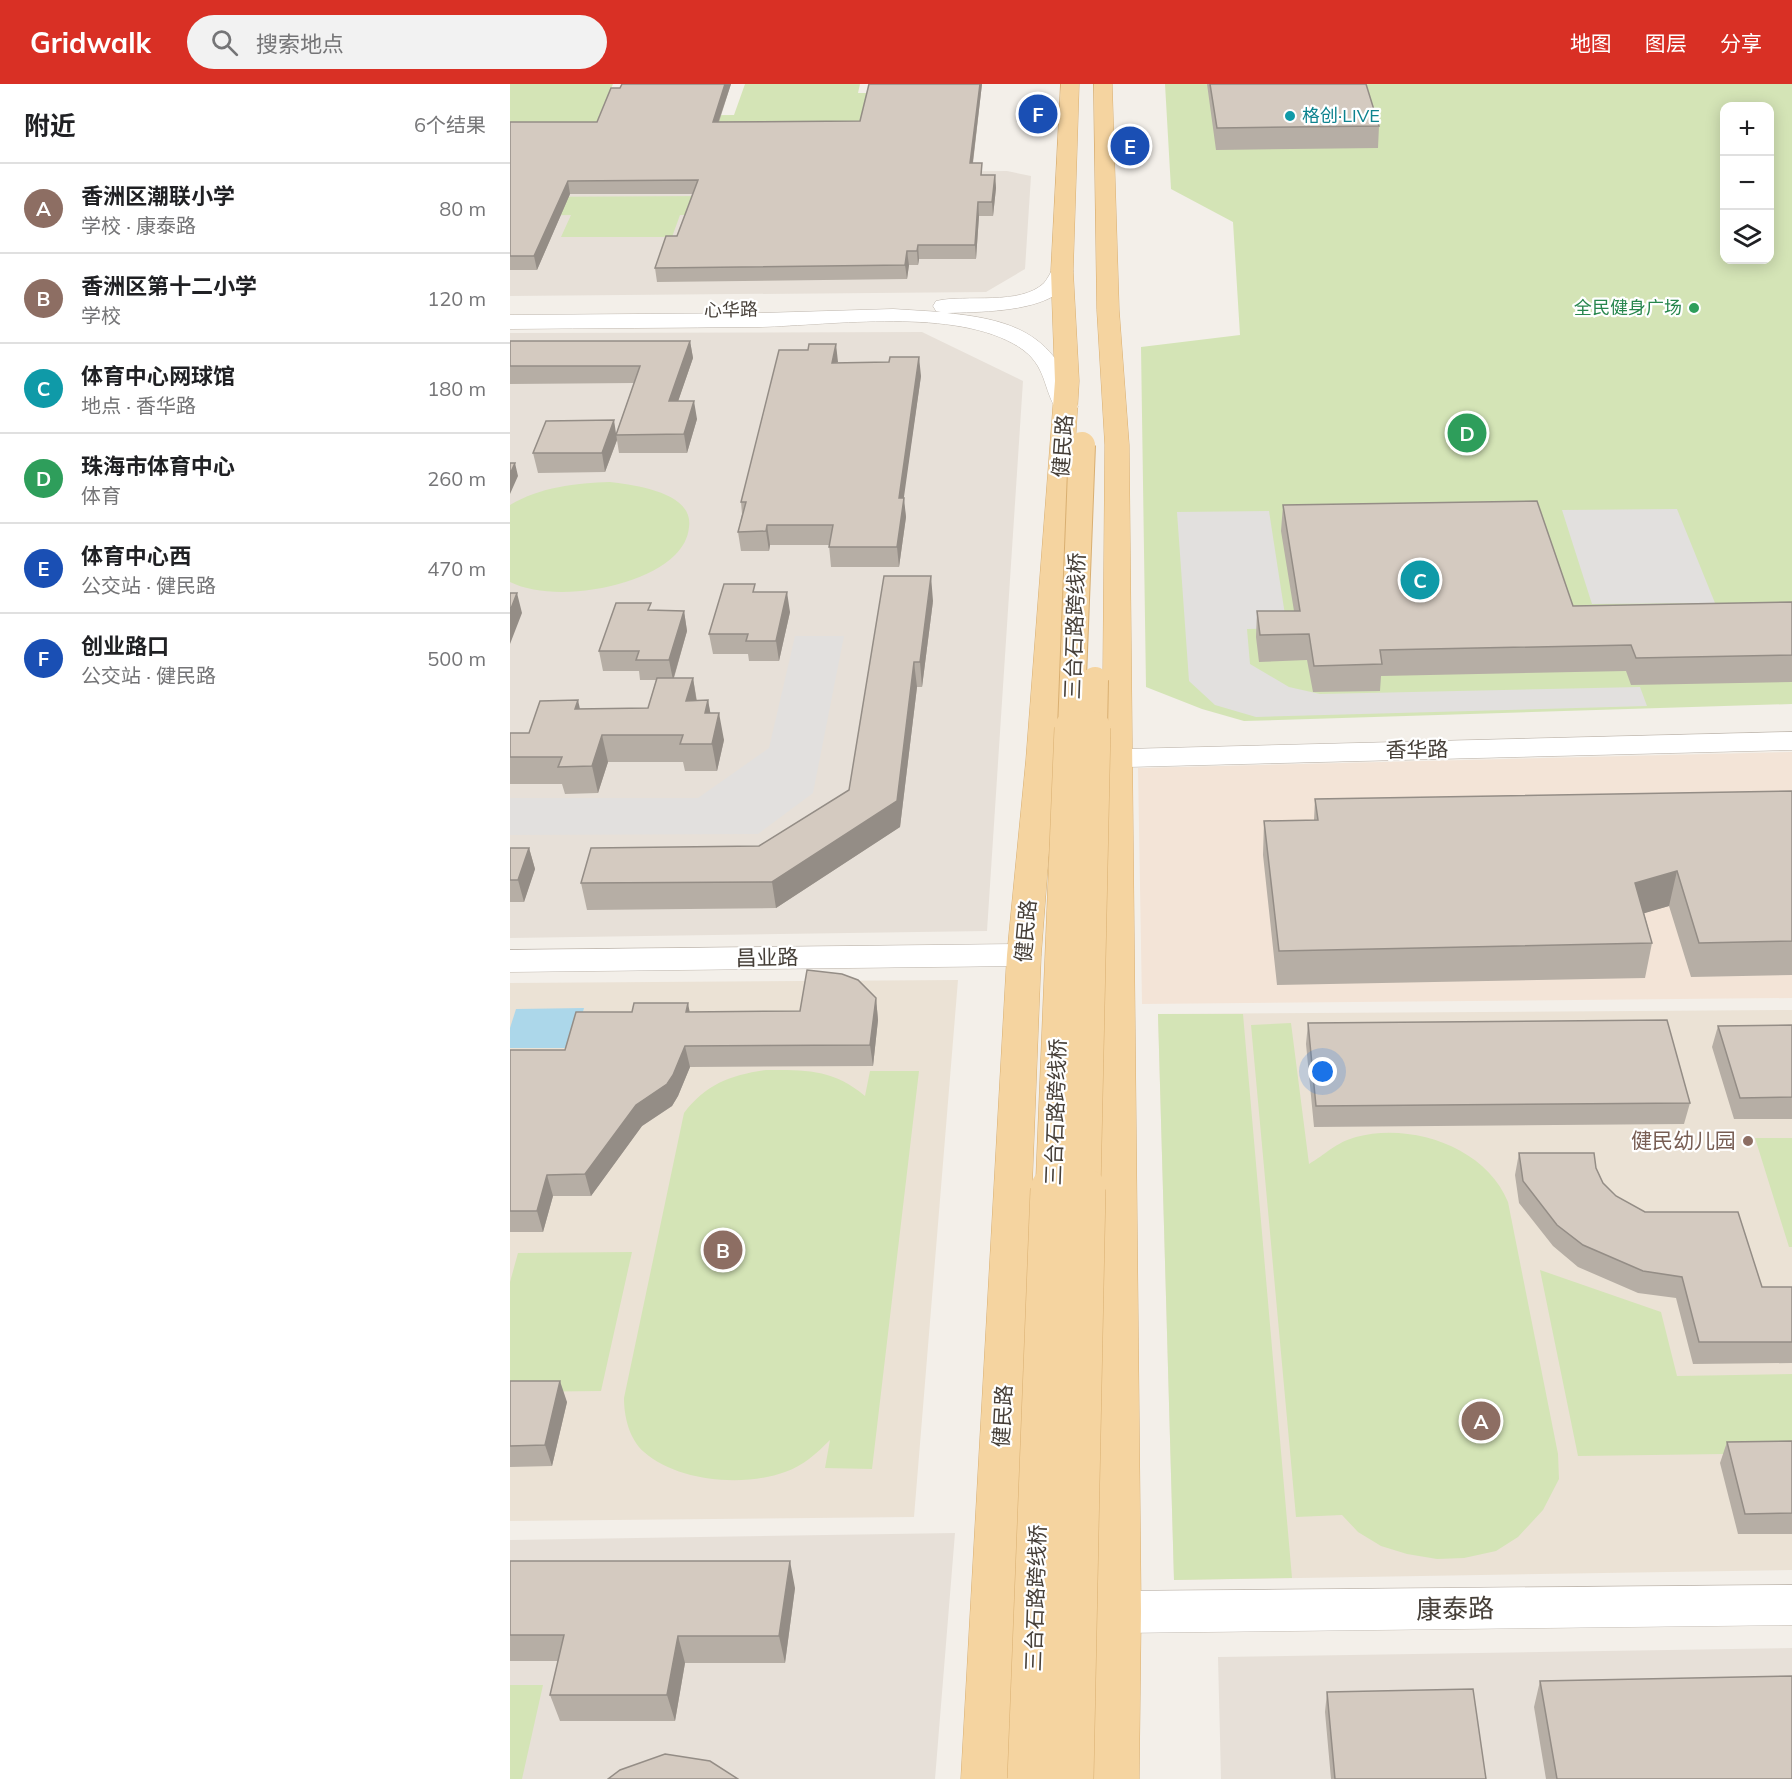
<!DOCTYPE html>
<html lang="zh">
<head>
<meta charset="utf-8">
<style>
	:root { --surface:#fff; --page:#f2f2f2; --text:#202124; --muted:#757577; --line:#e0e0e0; --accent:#d93025 }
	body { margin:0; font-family:Mulish,"Noto Sans SC",sans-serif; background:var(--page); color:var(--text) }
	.controls { position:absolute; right:18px; top:18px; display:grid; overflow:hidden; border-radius:12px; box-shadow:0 3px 15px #0003 }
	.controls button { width:54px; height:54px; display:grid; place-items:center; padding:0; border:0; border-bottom:2px solid var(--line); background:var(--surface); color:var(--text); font:30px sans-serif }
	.you { position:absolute; left:813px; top:988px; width:21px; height:21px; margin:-15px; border:4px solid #fff; border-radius:50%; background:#1a73e8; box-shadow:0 0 0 9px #1a73e833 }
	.badge { display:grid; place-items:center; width:39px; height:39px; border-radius:50%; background:var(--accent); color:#fff; font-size:20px; font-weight:700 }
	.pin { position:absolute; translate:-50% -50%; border:3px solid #fff; box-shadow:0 2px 6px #0006 }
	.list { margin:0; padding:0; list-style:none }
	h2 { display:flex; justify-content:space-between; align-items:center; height:78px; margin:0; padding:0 24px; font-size:26px }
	h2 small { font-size:20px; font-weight:400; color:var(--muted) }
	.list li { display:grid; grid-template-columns:39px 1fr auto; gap:18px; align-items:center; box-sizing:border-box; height:90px; padding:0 24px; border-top:2px solid var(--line) }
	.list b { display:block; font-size:22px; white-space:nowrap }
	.list p { margin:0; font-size:20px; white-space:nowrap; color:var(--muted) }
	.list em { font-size:20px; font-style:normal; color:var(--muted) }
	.icon { flex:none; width:33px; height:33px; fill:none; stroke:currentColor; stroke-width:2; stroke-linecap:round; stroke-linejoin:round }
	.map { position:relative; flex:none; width:1282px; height:1695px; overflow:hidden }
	header { display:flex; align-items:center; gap:36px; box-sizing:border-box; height:84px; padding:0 30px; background:var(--accent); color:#fff }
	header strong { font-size:28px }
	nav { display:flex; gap:33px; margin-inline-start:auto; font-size:21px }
	.search { width:420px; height:54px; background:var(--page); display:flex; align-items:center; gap:15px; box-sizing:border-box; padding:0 21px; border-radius:33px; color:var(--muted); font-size:22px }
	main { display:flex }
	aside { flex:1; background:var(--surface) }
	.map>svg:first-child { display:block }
</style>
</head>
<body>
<header>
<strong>Gridwalk</strong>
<div class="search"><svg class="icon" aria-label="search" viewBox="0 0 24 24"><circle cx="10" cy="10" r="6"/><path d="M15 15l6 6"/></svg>搜索地点</div>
<nav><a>地图</a><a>图层</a><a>分享</a></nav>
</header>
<main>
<aside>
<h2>附近<small>6个结果</small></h2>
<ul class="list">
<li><span class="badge" style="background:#8d6e63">A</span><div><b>香洲区潮联小学</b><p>学校 · 康泰路</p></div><em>80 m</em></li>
<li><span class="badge" style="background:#8d6e63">B</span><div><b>香洲区第十二小学</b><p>学校</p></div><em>120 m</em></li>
<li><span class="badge" style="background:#0f9aa8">C</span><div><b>体育中心网球馆</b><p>地点 · 香华路</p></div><em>180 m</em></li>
<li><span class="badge" style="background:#2e9e5b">D</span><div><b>珠海市体育中心</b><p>体育</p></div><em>260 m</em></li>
<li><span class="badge" style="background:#1a4fb4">E</span><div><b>体育中心西</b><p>公交站 · 健民路</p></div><em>470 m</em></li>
<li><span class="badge" style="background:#1a4fb4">F</span><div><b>创业路口</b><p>公交站 · 健民路</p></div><em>500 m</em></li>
</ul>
</aside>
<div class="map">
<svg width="1282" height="1695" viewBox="0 0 1282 1695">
	<rect width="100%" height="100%" fill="#f3efe9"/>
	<path fill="#e7e0d8" d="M497,87l24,5 -6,93 -39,23 -476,4v-122z
		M412,248l101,49 -36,550 -477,7v-605z
		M445,1449l-20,246h-425v-239z
		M1282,1564v131h-571l-3,-122z"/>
	<path fill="#f3e4d7" d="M1282,668v246l-650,6 -4,-236z"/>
	<path fill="#ebe2d5" d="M448,896l-44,537 -404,4v-538z
		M1282,926v560l-618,10 -16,-566z"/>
	<path fill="#d4e4b6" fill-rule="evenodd" d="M0,0h103l-14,32 135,-1 11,-31h115l-2,9h45l-6,36 -387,2z
		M655,0h627v620l-548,17 -42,-12 -56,-22 -5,-340 99,-12 -7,-113 -62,-33zM1214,22h46v154h-46z
		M415,111l-4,19 -241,1 -8,22h-111l10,-22 -61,1v-19z
		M100,398c24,3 84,10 79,45 -1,11 -6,20 -14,28 -34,34 -123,48 -165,27v-77c30,-18 66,-22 100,-23z
		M648,930h85l49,564 -118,2z
		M781,939l18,141c17,-10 26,-21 47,-27 55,-15 130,10 152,65l50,252 1,25 -16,31 -25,27 -22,14 -32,7 -27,1 -30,-5 -26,-8 -23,-14 -16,-17 -46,2 -45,-492z
		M256,986c40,0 67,-1 99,26l5,-25h49l-47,398 -47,-1 5,-28c-13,13 -27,26 -45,32 -41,15 -107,10 -141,-20 -15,-13 -20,-36 -20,-54l60,-285c22,-29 47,-38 82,-43z
		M1245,1054h37v109h-3z
		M122,1168l-31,139 -91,1v-110l8,-29z
		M1030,1186l121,42 16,64 115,-2v79l-214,3z
		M0,1601h33l-21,94h-12z"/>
	<path fill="#e2e0de" d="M1167,425l38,94 -123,1 -30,-94z
		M759,427l18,117 -40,1 3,35 39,23 31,7 320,-7 7,19 -391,11 -41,-12 -26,-24 -12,-169z
		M285,552h49l-31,157 -55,41 -248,1v-37h188l71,-50z"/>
	<path fill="#acd7ea" d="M74,924l-11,40h-63v-20l6,-19z"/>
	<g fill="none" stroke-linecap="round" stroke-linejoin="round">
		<defs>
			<path id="minor" d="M514,860l12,3 5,8 -5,8 -12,3 -514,6v-22z
				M1282,1501v40l-674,8 -16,-6 -7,-15 7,-15 16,-6z"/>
			<path id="tertiary" d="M552,181l8,1 3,5c-4,8 -9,18 -16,23 -27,18 -78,18 -110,19 70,7 110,23 131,94l-4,5 -8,2 -8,-2c-16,-23 -10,-46 -39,-65 -63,-40 -186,-22 -259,-20 -84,1 -167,1 -250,2v-14l251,-2 132,-4 48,3 -5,-1 -3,-5 3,-5c30,-7 84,5 108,-18 4,-5 7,-11 10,-17z
				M1282,648v18l-703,18 -11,-3 -4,-6 4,-6 11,-3z"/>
			<path id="primary" d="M551,0h18l-6,187 6,110 -23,379 -15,195 -32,824h-48l46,-824 19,-195 29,-379 -4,-110z
				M584,0h18l7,226 10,135 12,1167 -2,167h-48l4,-167 10,-1167 -8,-135z"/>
		</defs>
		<use href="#minor" stroke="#beb6ad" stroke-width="1"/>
		<use href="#tertiary" stroke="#beb6ad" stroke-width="1"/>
		<use href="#primary" stroke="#d9af71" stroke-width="1"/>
		<use href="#minor" fill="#fff" fill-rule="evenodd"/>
		<use href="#tertiary" fill="#fff" fill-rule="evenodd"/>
		<use href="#primary" fill="#f5d4a0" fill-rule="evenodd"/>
		<defs>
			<path id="primary-bridge-far2" d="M561,645l11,-284
				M584,645l1,-49"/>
			<path id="primary-bridge-far1" d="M542,1107l19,-463
				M574,1107l10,-463"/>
			<path id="primary-bridge" d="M519,1695l23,-590
				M562,1695l12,-590"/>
		</defs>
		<use href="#primary-bridge-far2" stroke="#d9af71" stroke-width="28" stroke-linecap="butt"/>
		<use href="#primary-bridge-far1" stroke="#d9af71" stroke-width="34" stroke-linecap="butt"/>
		<use href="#primary-bridge" stroke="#d9af71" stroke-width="44" stroke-linecap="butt"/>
		<use href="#primary-bridge-far2" stroke="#f5d4a0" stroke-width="26"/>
		<use href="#primary-bridge-far1" stroke="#f5d4a0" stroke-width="33"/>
		<use href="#primary-bridge" stroke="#f5d4a0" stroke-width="43"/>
	</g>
	<path fill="#b6aea5" d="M112,0h109l-12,38 141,-1 9,-37h113l-9,79 9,12h13l1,13 -3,28h-14l-3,43h-57l-1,6h-9l-2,14 -250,3 -2,-14 22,-32 16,-42h-123l-33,76h-27v-148h87l23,-34z
		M697,0h159l13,42 -1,22 -162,2z
		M0,257h180l3,17 -15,43 19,18 -10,34h-68l-2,-13 -12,32 -67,1 -5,-20 83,-19 18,-51 -124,1z
		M298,266l30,13 83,13 -18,122 3,19 -7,50h-68l-2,-22h-59l-1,6h-28l-3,-19 4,-18 -1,-12z
		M773,421l290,101 219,-4v80l-161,3 -5,-14 -245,5 -1,15 -67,1 -6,-32 -48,2 -3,-25 1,-26h37l-13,-80z
		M246,508l34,20 -11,49h-30l-1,-7h-35l-4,-20z
		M423,517l-11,86h-5l-17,140 -124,81 -189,2 -6,-27 178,-37 90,-56z
		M142,526l32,1 3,20 -13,47h19l4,23 11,-1 2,13 14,27 -7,31h-32l-2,-9h-75l-10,31 -33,1 -3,-10h-52v-51h19l50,-24 69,-1 8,-28h-16l-1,-9h-36l-4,-20z
		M1282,707v184l-101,2 -22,-71 -25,7 8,30 -7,35 -368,7 -14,-130 1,-34 50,-1 1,-21z
		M0,764h19l6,21 -11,33h-14z
		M366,914l2,22 -5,46 -183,1 -12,29 -6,10 -30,20 -51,70h-38l-10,36h-33v-182h55l125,-38 110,-1z
		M798,939l382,80 -6,21 -370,3 -8,-83z
		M1282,941v94h-58l-22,-72 6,-21z
		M1009,1069l77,15 7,15 13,13 146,91h30v76l-99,1 -17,-66 -38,-5 -60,-26 -25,-21 -34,-43 -4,-28z
		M0,1297l57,21 -15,64 -42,1z
		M1282,1357v93h-54l-18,-71 7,-21z
		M0,1477l285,27 -10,75h-100l-10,58h-115l-10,-26 8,-34h-48z
		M1030,1597l252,98h-246l-12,-72z
		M817,1608l159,87h-155l-6,-67z"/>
	<path fill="#948d86" d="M215,0h6l-17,51 -1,-13z
		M470,0h2l-11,93 -1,-14z
		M485,91l1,13 -3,28 -1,-14z
		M58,97l2,13 -33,76 -3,-14z
		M468,118l1,14 -3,43 -1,-14z
		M408,161l1,14 -1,6 -1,-14z
		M397,167l2,14 -2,14 -2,-14z
		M180,257l3,17 -21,61 -3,-18z
		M326,260l2,18 -6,1z
		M409,273l2,19 -20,142 -2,-20z
		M184,317l3,18 -10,34 -3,-19z
		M104,336l3,20 -12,32 -3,-19z
		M5,379l3,13 -8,18v-20z
		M394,414l2,19 -7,50 -2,-20z
		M257,441l3,20 -1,6 -3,-20z
		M421,492l2,25 -11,86 -2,-25z
		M277,508l3,20 -11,49 -3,-20z
		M7,509l5,20 -12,31v-33z
		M174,527l3,20 -14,49 -4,-20z
		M404,578l3,25 -17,140 -124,81 -4,-26 125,-81z
		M183,594l4,26 -11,-3z
		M68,616l6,27 -9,-18z
		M198,616l5,27 -8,-14z
		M209,629l5,27 -7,31 -5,-27z
		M92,651l6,27 -10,31 -6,-27z
		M19,764l6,21 -11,33 -6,-22z
		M1167,787l-8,35 -41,12 7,-35z
		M366,914l2,22 -5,46 -3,-21z
		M178,919l4,21 -6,-12z
		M175,962l5,21 -12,29 -6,10 -30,20 -51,70 -6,-22 51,-69z
		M37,1091l6,21 -10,36 -6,-21z
		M50,1297l7,21 -15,64 -7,-21z
		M280,1477l5,27 -10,75 -6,-27z
		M168,1552l7,27 -10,58 -8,-26z"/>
	<path fill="#d4cac0" stroke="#948d86" stroke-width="1.5" d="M112,0h103l-12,38 147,-1 9,-37h111l-10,79h12l-1,12h14l-3,27h-14l-3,43h-57l-1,6h-10l-2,14 -250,3 11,-32h11l21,-56 -130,1 -34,75h-24v-134h87l14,-34h9z
		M700,0h156l13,42 -162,2z
		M0,257h180l-21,60h25l-10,33 -68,1 24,-69h-130z
		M299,260h27l-4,19 57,-1 1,-5h29l-20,141h5l-7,49h-68l4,-22h-66l-1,6 -28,1 8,-30h-5l38,-152h29z
		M104,336l-12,33h-69l13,-32z
		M0,379h5l-5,11z
		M1027,417l36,105 219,-4v53l-156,3 -5,-13 -251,5 2,14 -68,2 -5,-32 -49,1 -3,-24h43l-17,-106z
		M374,492h47l-11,86h-6l-17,139 -125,81 -191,1 10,-35 168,-2 90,-56z
		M214,500h31l-2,8h34l-11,49h-30l2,-7h-39z
		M0,509h7l-7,18z
		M106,519h35l-3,7 36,1 -15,49h-33l3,-9h-40z
		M147,594h36l-7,23 22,-1 -3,13h14l-7,31h-32l3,-9h-81l-10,31 -34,1 4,-10h-52v-24h19l11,-32 38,-1 -3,9 73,-1z
		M1282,707v150l-93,2 -22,-72 -42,12 17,60 -373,8 -15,-130 54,-1 -3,-21z
		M0,764h19l-11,32h-8z
		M297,886l35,4 16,6 18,18 -6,47 -185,1 -12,29 -6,9 -31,21 -51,69 -38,1 -10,36h-27v-161h55l11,-38h56l2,-9h54l-2,9 114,-1z
		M1157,936l23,83 -374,3 -8,-83z
		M1282,941v72l-52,1 -22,-72z
		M1009,1069h75l2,15 7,15 13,13 29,16h93l24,75h30v55h-93l-17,-65 -39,-6 -60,-26 -26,-20 -34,-44z
		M0,1297h50l-15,64 -35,1z
		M1282,1357v72l-47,1 -18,-72z
		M0,1477h280l-11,75h-101l-11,59h-117l14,-60h-54z
		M1282,1592v103h-235l-17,-98z
		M963,1605l13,90h-151l-8,-87z
		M155,1670l45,7 28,18h-130l12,-9z"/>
	<circle fill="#0f9aa8" stroke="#fff" stroke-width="2" cx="780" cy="32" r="6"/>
	<circle fill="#2e9e5b" stroke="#fff" stroke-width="2" cx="1184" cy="224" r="6"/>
	<circle fill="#8d6e63" stroke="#fff" stroke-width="2" cx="1238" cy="1057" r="6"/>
	<g text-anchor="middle" stroke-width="4.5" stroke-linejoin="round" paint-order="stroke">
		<g font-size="18" fill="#0d838f" stroke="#fff" text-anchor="start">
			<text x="792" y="38">格创·LIVE</text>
		</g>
		<g font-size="18" fill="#27864d" stroke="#fff" text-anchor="end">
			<text x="1172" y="230">全民健身广场</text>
		</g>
		<g font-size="18" fill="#463f38" stroke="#fff">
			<text transform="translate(221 226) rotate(-1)" y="6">心华路</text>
		</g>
		<g font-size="21" fill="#463f38" stroke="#fff">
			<text transform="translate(553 362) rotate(-86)" y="7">健民路</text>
			<text transform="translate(565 542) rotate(-88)" y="7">三台石路跨线桥</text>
			<text transform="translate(907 666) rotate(-1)" y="7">香华路</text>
			<text transform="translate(516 847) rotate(-85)" y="7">健民路</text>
			<text transform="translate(257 874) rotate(-1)" y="7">昌业路</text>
			<text transform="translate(546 1028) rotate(-88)" y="7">三台石路跨线桥</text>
			<text transform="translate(493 1332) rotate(-87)" y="7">健民路</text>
			<text transform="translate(526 1514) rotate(-88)" y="7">三台石路跨线桥</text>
		</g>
		<g font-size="21" fill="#785e54" stroke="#fff" text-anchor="end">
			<text x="1226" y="1064">健民幼儿园</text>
		</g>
		<g font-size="26" fill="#463f38" stroke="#fff">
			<text transform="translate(945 1525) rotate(-1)" y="9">康泰路</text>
		</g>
	</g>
</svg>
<div class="controls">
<button>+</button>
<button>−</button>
<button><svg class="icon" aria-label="layers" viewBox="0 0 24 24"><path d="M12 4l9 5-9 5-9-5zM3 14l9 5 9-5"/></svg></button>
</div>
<div class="you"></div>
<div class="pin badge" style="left:971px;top:1337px;background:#8d6e63">A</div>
<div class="pin badge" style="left:213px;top:1166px;background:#8d6e63">B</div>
<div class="pin badge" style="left:910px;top:496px;background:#0f9aa8">C</div>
<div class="pin badge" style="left:957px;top:349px;background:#2e9e5b">D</div>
<div class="pin badge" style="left:620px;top:62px;background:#1a4fb4">E</div>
<div class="pin badge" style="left:528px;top:30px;background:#1a4fb4">F</div>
</div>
</main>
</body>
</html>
